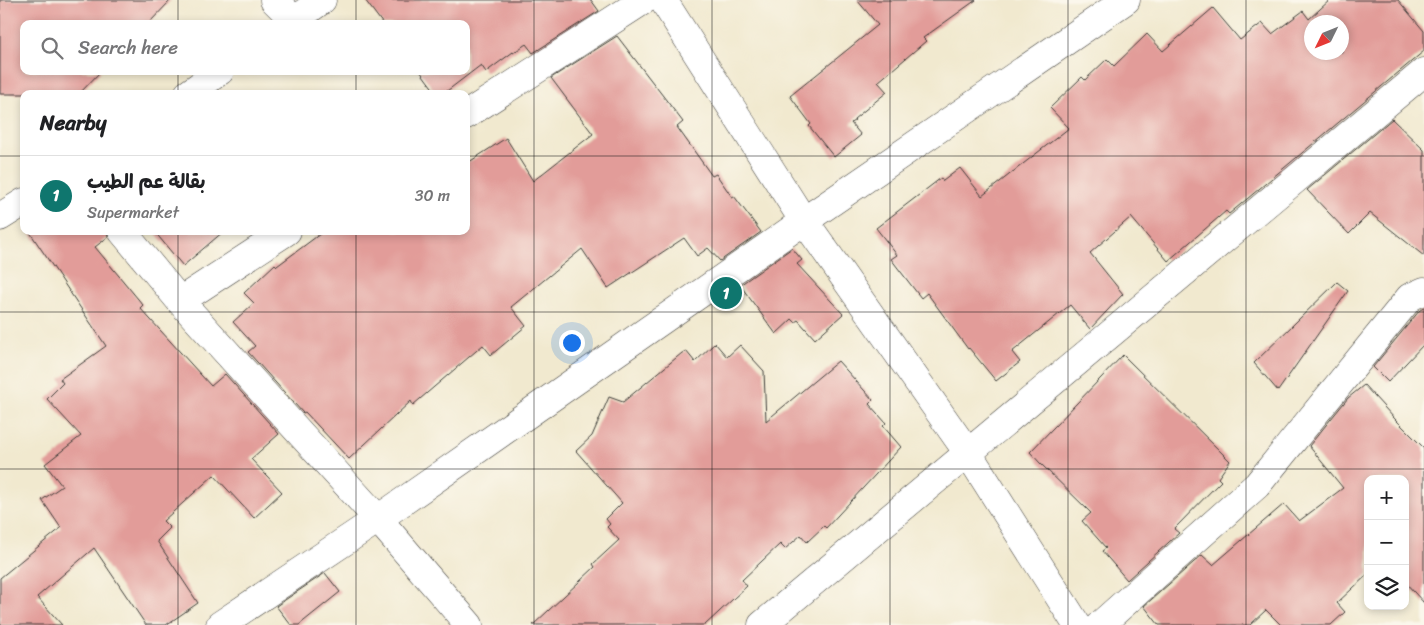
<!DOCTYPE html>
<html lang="en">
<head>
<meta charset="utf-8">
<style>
	:root { --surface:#fff; --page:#f6f6f6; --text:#202124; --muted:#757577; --line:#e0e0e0; --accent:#0f766e }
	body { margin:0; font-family:Sriracha,"Playpen Sans Arabic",sans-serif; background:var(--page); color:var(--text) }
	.controls { position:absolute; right:15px; bottom:15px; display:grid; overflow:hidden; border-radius:10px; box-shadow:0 2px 8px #0003 }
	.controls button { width:45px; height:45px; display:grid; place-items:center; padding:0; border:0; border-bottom:1px solid var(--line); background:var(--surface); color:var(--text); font:25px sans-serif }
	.compass { position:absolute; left:1304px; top:15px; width:45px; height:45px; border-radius:50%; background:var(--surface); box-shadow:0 2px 8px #0003; rotate:227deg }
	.you { position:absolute; left:571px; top:342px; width:18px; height:18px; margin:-12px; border:4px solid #fff; border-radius:50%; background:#1a73e8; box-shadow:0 0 0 8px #1a73e833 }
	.badge { display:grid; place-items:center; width:32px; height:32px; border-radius:50%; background:var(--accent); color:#fff; font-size:16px; font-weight:700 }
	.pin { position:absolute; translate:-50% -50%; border:2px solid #fff; box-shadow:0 1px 5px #0006 }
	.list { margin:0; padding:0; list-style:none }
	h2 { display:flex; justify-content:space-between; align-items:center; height:65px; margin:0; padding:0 20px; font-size:21px }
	h2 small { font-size:16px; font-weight:400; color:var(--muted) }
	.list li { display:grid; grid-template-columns:32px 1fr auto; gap:15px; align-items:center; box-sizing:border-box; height:80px; padding:0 20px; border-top:1px solid var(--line) }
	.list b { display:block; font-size:19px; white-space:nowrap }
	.list p { margin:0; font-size:16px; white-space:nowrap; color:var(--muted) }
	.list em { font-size:16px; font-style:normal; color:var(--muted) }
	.icon { flex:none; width:28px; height:28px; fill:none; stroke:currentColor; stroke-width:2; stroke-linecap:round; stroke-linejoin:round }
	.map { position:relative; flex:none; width:1424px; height:625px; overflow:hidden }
	.search { position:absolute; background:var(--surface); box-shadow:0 2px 8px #0003; left:20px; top:20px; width:450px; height:55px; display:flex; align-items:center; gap:12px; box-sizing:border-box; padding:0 18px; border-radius:10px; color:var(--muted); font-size:19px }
	.panel { position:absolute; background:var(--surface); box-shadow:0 2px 8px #0003; left:20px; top:90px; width:450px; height:145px; border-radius:10px }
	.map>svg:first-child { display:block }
</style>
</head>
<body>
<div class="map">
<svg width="1424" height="625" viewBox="0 0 1424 625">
	<rect width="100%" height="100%" fill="#fbf7ec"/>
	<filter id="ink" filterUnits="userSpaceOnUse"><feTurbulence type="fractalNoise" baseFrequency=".02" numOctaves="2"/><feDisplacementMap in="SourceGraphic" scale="10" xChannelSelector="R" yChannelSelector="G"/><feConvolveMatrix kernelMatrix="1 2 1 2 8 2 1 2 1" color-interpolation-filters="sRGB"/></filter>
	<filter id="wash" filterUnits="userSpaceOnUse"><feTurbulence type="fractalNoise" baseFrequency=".0096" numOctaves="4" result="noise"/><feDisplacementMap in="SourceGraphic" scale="20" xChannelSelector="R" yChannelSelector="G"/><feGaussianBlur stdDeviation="1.12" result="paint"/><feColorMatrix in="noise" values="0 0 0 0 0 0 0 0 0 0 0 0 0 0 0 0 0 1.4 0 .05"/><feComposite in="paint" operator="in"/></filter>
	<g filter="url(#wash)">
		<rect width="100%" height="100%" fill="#f1e9cf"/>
		<g id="blocks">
			<path fill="#e29c99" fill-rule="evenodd" d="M0,0h171l-23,24h-124v47h77l-22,23h-79z
				M365,0h226l8,11 -66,42 -7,-9 -13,9v-1l-27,20 -5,-7 -38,29h-6l-17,-23h46v-47h-83z
				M857,0h119l-53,38 3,3 -48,41 9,10 -33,27 1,1 -4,3 10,12 -27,22 -25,-31 2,-2 -21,-28 88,-71z
				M1330,0h68l26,31v20l-195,163 -3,-3 -58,50 -37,-44 -41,36 33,41 -33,35 -20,-24 -58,47 8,10 -24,19 -27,-33 -1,1 -41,-56 -6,5 -30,-39 6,-4 -21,-27 65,-50 2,3 17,-13 22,28 87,-68 -19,-20 32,-31 3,3 22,-21 7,7 33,-32 16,17 50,-43 27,32 22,-17 10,11 31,-23 6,8zM1312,22h30v30h-30z
				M617,36l66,86 -6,5 35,49 4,-2 16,23 2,-1 27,36 -41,29 -12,-13 -11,8 -13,-18 -76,50 -26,-39 -71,58 15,19 -35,29 -8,-10 -70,60 -2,-4 -62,58 -44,-47 -2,1 -55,-61 7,-6 -22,-24 21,-19 -10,-10 31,-29 2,2 47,-35h142v-67l40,-26 27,43 60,-47 -42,-56z
				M1392,119l32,31v106l-54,-43 -21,21 -42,-44z
				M29,231h78l1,6 -13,10 48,58 -3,3 71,78 14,-12 54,60 -28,25 31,33 -28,26 -40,-43 -51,46 7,7 -13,13 41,62 -32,22h-20l-52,-77 -57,49 25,28h-62v-47l61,-50 -19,-28 20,-14 -17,-22 36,-28 -34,-37 16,-16 -3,-4 46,-33z
				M154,231h70l-41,35z
				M792,248l10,12 -5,4 46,50 -28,25 -17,-19 -3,2 -3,-3 -16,15 -36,-49z
				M1337,282l11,9 -70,100 -24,-28z
				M1424,308v36l-36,38 -15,-15 47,-57z
				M715,343l12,14 13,-12 24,26 2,50 72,-60 35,39 -4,4 17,19 -3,3 18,21 -75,81 -2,-2 -17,16 -6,-7 -16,14 -5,-5 -38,36 5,6 -42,39h-172l62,-58 -2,-3 26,-24 -12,-13 3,-3 -4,-5 16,-16 -46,-52 16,-15 17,-39 14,5 59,-49 4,-2 9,11z
				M1123,355l107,106 -12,17 3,3 -47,48 5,4 -52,47 -25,-29 4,-3 -24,-27 9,-8 -51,-50 -10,-11z
				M1364,385l30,33 30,30v155l-19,-21v-103h-37v95l-31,29 8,9 -14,13h-50l-15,-15 -16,15h-91l-15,-19 58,-51 11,10 71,-61 15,17 44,-33 -34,-42 39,-48z
				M325,573l15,19 -41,33h-8l-15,-19z"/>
		</g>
	</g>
	<g filter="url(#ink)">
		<use href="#blocks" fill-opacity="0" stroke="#3c3b37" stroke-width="1"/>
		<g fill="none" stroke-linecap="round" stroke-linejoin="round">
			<defs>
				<path id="minor" d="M274,0l20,20
					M466,115l178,-115
					M122,231l58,70 198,218 91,106
					M180,301l107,-70
					M220,625l158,-106 426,-298 322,-221
					M762,625l662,-553
					M1100,625l157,-140 153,-188 14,-6"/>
				<path id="tertiary" d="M663,0l133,209 172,244 109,172
					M289,24l33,-24
					M188,94l32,-23
					M0,217l24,-15"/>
			</defs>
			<use href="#minor" stroke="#3c3b37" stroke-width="29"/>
			<use href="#tertiary" stroke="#3c3b37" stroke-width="29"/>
			<use href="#minor" stroke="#fff" stroke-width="28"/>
			<use href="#tertiary" stroke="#fff" stroke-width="28"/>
		</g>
	</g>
	<path fill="none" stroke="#1c1c1c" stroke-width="1" stroke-opacity="0.55" d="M178,0v24M356,0v24M534,0v625M712,0v625M890,0v625M1068,0v625M1246,0v625M178,71v23M356,71v23M0,156h24M466,156h958M178,231v394M356,231v394M0,312h1424M0,469h1424"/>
</svg>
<div class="controls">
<button>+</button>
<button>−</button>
<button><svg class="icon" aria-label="layers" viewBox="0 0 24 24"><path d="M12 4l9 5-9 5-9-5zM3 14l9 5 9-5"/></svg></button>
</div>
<svg class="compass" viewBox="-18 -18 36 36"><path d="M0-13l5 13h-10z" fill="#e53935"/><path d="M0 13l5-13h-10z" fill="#757577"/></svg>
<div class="you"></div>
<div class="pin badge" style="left:726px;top:293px">1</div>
<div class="search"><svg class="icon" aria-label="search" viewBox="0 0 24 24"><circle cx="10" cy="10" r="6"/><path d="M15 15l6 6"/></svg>Search here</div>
<section class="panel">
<h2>Nearby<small></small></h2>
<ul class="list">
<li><span class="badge">1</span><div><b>بقالة عم الطيب</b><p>Supermarket</p></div><em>30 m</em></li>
</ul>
</section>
</div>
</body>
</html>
